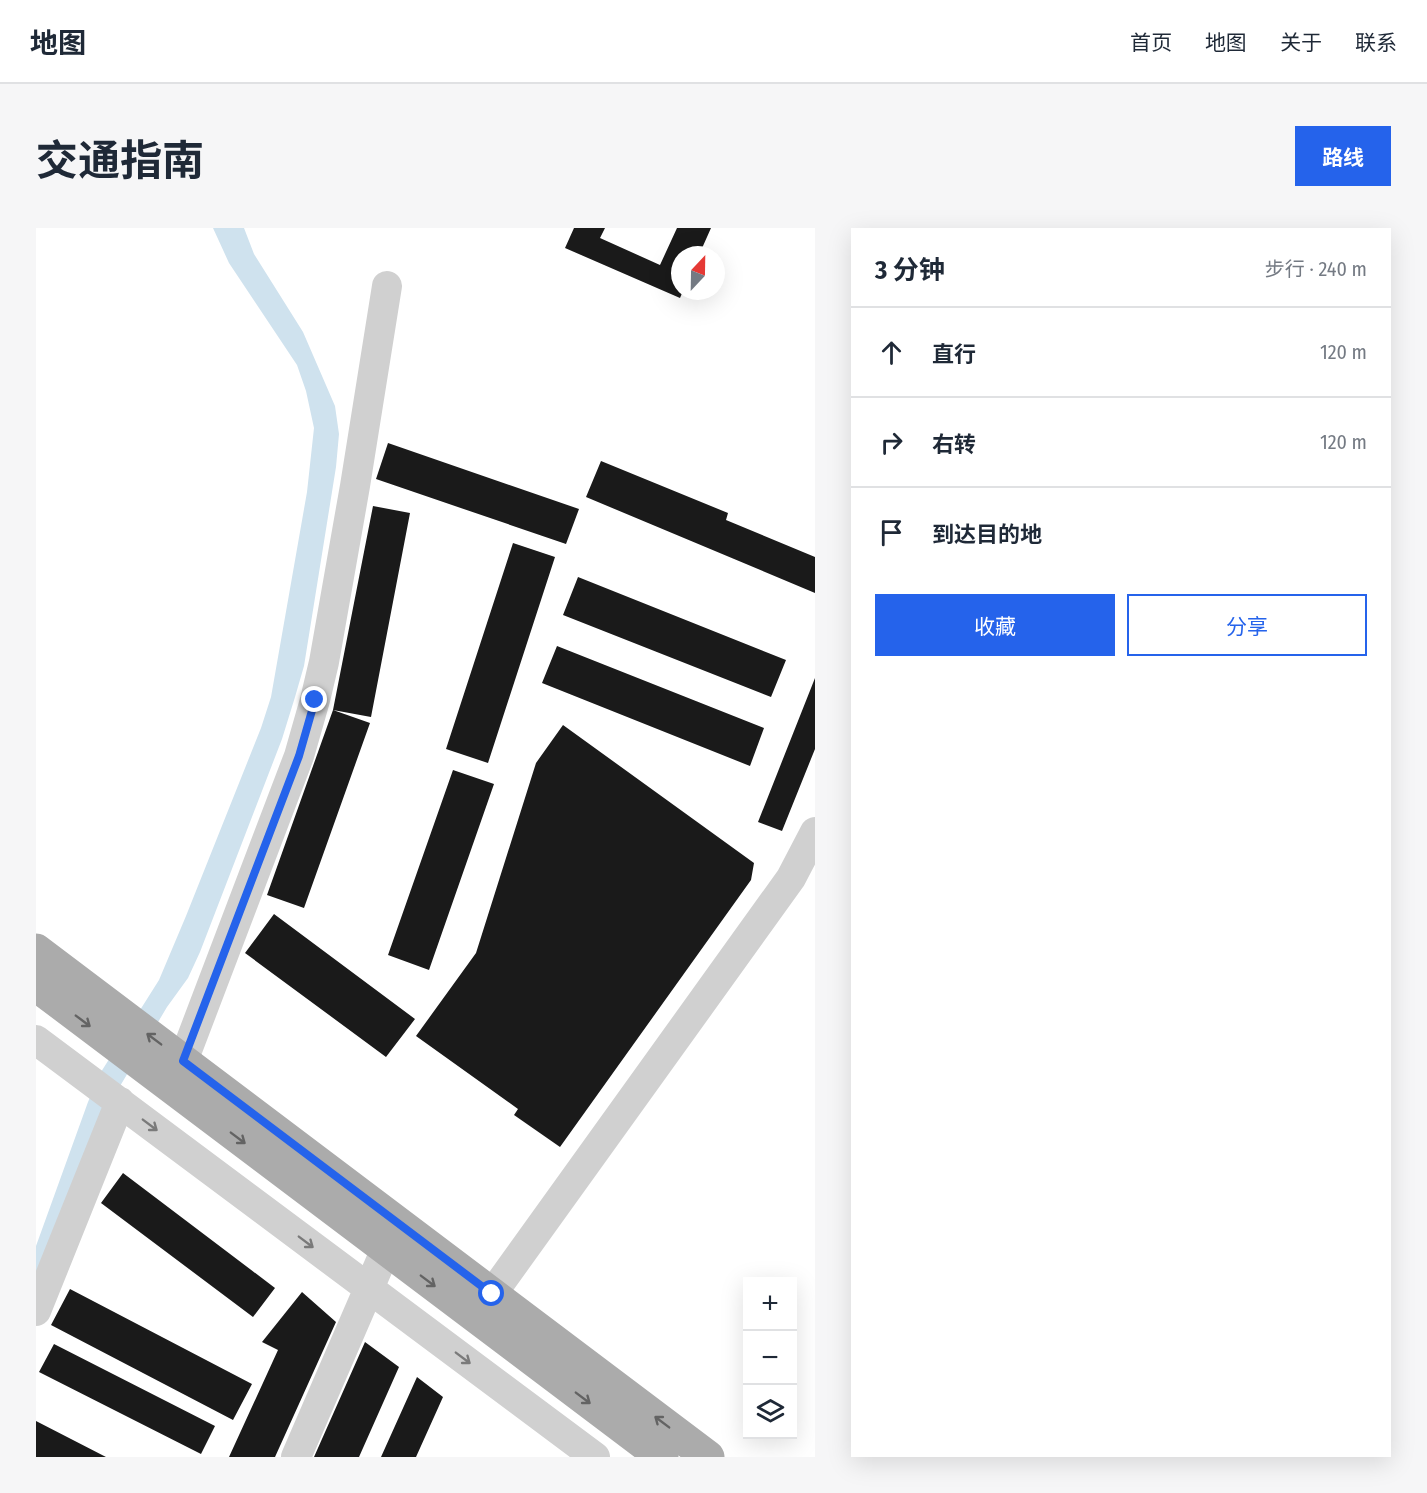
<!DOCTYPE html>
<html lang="zh">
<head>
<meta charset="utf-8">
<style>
	:root { --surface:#fff; --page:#f6f6f7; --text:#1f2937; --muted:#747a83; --line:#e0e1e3; --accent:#2563eb }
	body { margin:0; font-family:"Fira Sans Condensed","Noto Sans SC",sans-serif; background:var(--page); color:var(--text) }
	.controls { position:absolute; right:18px; bottom:18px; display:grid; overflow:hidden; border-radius:0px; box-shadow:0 6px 24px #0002 }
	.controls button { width:54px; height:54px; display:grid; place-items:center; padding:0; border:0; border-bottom:2px solid var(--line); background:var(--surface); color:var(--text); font:30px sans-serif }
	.compass { position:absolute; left:635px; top:18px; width:54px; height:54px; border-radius:50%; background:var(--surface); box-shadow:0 6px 24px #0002; rotate:22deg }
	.stop { position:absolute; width:18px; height:18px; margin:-14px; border:4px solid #2563eb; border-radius:50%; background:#fff }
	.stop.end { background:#2563eb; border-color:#fff; box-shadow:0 2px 6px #0008 }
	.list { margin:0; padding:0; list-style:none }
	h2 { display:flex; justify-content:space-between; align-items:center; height:78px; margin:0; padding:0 24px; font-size:26px }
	h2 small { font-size:20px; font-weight:400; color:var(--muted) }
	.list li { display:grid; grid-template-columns:39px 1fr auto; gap:18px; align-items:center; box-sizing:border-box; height:90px; padding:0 24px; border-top:2px solid var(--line) }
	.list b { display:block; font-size:22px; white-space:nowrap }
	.list em { font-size:20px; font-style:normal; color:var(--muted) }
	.actions { display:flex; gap:12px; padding:18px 24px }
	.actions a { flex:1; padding:14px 0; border:2px solid var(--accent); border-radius:0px; text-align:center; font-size:21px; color:var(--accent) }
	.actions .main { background:var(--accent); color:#fff }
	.icon { flex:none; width:33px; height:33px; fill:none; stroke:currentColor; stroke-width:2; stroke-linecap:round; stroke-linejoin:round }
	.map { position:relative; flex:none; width:779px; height:1229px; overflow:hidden; border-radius:0px }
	header { display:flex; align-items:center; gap:36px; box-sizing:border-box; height:84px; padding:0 30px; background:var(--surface); border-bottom:2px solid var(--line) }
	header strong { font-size:28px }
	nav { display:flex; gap:33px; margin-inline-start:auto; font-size:21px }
	.intro { display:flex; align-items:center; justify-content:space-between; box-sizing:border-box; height:144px; padding:0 36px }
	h1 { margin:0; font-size:42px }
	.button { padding:15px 27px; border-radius:0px; background:var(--accent); color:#fff; font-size:21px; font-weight:700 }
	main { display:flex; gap:36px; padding:0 36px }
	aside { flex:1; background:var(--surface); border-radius:0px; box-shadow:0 6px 24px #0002 }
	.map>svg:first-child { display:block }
</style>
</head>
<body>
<header>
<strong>地图</strong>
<nav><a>首页</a><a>地图</a><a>关于</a><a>联系</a></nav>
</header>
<div class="intro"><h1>交通指南</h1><a class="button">路线</a></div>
<main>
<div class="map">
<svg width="779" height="1229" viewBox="0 0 779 1229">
	<rect width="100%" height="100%" fill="#fff"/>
	<path fill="#cfe2ee" d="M177,0h31l10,26 49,78 32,74 4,28 -3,33 -32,199 -9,31 -13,42 -82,213 -12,26 -21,29 -60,101 -71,187v-49l52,-144 13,-30 58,-92 27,-64 75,-188 10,-31 36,-205 7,-64 -8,-37 -9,-26 -68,-102z"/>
	<path fill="#1a1a1a" d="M538,0h31l-5,10 60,27 17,-37h34l-12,27h-19v36h3l-3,7 -115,-50z
		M352,215l191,66 -13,35 -190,-65z
		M565,233l127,52 -2,7 89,37v36l-229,-96z
		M337,278l37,7 -39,204 -38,-7z
		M477,315l42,14 -67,206 -42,-14z
		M542,349l208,83 -15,37 -208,-82z
		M521,418l207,82 -14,38 -208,-83z
		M779,450v71l-33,82 -24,-9z
		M297,482l37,13 -66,185 -37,-13z
		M527,497l191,138 -3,17 -191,267 -46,-32 4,-6 -102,-73 60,-83 60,-190z
		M417,542l41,14 -65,186 -41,-15z
		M238,686l141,105 -29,38 -141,-104z
		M87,945l152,115 -22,29 -152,-114z
		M34,1061l182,95 -19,36 -182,-95z
		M266,1064l34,30 -61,135h-46l49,-107 -16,-8z
		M329,1114l34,25 -40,90h-45z
		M18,1116l161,82 -14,28 -162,-82z
		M381,1149l26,20 -27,60h-35z
		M0,1193l70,36h-70z"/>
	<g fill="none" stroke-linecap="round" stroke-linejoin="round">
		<path stroke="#d0d0d0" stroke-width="30" d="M0,812l559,417
			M147,833l116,-305 16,-56 9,-38 31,-176 32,-200
			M456,1066l299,-416 24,-46
			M0,1083l84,-209
			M260,1229l90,-208"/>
		<path stroke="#ababab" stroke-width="33" d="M0,722l672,507
			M0,757l626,472"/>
	</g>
	<defs><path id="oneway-shaft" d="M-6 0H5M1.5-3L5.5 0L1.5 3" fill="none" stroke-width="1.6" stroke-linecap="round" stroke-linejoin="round" transform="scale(1.5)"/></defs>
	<g stroke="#636363">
		<use href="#oneway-shaft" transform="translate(47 793) rotate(37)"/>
		<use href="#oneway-shaft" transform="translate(118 811) rotate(-143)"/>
		<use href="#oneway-shaft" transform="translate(202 910) rotate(37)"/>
		<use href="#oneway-shaft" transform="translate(392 1053) rotate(37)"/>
		<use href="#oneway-shaft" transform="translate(547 1170) rotate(37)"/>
		<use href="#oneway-shaft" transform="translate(626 1194) rotate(-143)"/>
	</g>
	<g stroke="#7a7a7a">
		<use href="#oneway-shaft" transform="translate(114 897) rotate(37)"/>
		<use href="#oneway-shaft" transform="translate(270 1014) rotate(37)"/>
		<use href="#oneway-shaft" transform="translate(427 1130) rotate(37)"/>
	</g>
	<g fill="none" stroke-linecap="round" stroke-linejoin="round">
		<path stroke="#2563eb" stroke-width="8" d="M279,472l-16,56 -116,305 309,233"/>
	</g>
</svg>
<div class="controls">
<button>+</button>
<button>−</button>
<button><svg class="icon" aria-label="layers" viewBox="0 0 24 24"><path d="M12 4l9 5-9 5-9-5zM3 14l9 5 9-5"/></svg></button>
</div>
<svg class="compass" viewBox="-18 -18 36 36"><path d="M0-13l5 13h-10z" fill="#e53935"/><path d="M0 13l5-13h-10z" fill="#747a83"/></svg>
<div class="stop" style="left:456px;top:1066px"></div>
<div class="stop end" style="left:279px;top:472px"></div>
</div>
<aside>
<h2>3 分钟<small>步行 · 240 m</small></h2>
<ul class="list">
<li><svg class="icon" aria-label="ahead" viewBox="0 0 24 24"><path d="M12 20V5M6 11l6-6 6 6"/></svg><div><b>直行</b></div><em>120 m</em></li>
<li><svg class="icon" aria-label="right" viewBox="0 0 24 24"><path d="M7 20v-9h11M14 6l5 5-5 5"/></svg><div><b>右转</b></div><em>120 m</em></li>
<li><svg class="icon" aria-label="arrive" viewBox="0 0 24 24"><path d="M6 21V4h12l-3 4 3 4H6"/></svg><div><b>到达目的地</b></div></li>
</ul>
<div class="actions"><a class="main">收藏</a><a>分享</a></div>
</aside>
</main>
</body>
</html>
